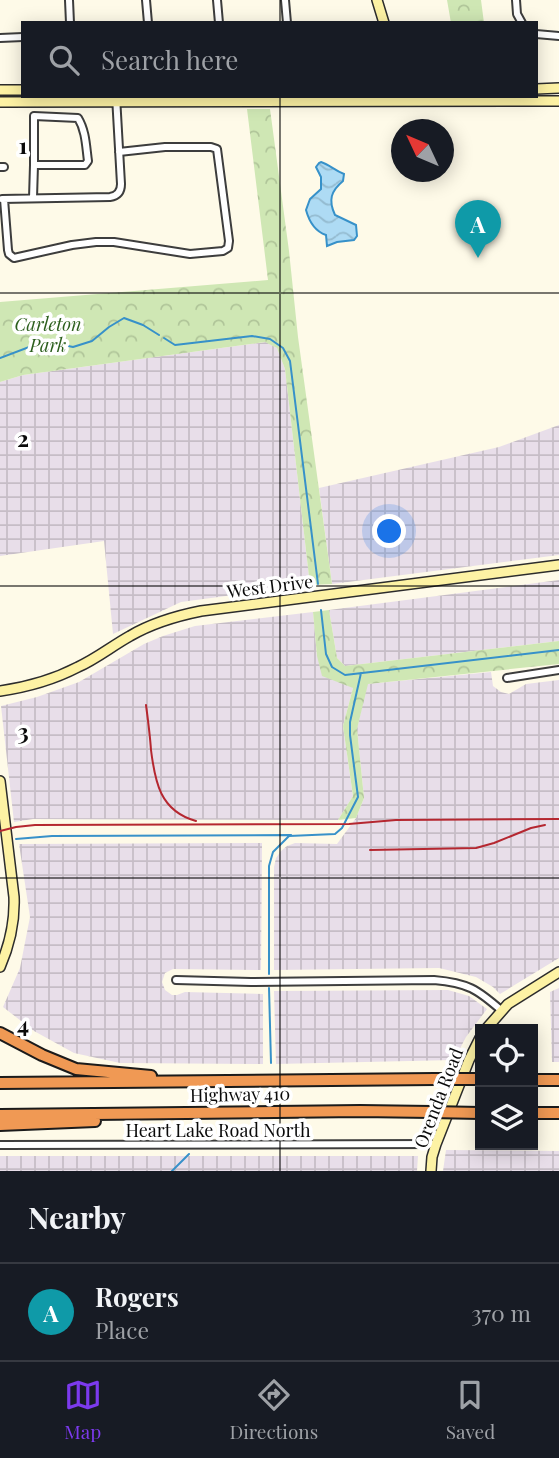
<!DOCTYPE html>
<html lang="en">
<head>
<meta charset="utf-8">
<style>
	:root { --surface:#171b24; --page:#242831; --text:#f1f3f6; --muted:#9ea1a6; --line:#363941; --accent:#7c3aed }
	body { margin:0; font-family:"Playfair Display",serif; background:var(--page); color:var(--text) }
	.controls { position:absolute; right:21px; bottom:21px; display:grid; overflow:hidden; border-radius:0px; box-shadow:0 4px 18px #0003 }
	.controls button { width:63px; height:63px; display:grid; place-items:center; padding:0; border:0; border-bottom:2px solid var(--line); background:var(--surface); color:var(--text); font:35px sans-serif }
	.compass { position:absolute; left:391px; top:119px; width:63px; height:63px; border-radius:50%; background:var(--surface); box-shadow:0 4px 18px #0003; rotate:314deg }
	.you { position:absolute; left:390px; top:532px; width:24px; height:24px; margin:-18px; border:5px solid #fff; border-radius:50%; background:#1a73e8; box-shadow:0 0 0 10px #1a73e833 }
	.badge { display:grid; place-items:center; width:46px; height:46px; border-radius:50%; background:var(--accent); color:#fff; font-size:23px; font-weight:700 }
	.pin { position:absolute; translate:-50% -58px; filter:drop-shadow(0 2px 4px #0008) }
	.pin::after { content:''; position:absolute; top:37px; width:24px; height:21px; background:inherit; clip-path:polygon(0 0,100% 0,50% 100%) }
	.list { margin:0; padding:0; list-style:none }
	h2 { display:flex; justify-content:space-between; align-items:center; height:91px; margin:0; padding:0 28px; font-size:30px }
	h2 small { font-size:23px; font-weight:400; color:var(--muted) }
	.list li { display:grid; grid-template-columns:46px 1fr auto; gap:21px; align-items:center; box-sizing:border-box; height:98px; padding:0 28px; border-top:2px solid var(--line) }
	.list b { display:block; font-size:26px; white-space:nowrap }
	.list p { margin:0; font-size:23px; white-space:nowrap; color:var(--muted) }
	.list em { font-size:23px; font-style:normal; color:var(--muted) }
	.icon { flex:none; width:38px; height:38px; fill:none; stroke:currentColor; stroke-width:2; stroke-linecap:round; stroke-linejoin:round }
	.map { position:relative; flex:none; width:559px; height:1171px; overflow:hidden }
	.search { position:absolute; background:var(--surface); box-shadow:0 4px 18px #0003; left:21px; right:21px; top:21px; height:77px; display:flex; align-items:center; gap:18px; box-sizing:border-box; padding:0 24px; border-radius:0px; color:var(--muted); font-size:26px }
	.sheet { height:189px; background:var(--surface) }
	nav { display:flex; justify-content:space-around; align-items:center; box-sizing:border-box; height:98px; border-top:2px solid var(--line); background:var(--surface); font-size:19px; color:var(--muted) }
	nav a { display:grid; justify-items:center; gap:4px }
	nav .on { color:var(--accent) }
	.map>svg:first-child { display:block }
</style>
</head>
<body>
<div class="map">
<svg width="559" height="1171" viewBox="0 0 559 1171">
	<defs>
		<pattern id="industrial-grid" width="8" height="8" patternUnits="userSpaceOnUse" patternTransform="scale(1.75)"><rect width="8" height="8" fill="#e8dee9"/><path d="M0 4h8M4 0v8" fill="none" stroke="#c6bdc6"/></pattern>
		<pattern id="park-crowns" width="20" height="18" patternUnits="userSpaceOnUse" patternTransform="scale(1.75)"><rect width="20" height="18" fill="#cfe7b4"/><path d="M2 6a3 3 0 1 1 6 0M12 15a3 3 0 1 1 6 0" fill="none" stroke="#b0c599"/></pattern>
		<pattern id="water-waves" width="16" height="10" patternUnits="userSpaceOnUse" patternTransform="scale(1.75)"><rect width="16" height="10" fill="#aedbf4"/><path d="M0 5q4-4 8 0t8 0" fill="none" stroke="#94bbd0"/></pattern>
	</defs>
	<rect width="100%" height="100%" fill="#fefae8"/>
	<path fill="url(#industrial-grid)" d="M266,342l11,6 8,21 25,216 -129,17 -68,32 -9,-93 -104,15v-174l23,-7z
		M559,425v130l-227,29 -13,-96 180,-41z
		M559,580v61l-214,25 -8,-8 -8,-48z
		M313,612l4,44 36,32 -10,38 10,70 -15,24 -305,-1 -19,3 -13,-116 36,-9 42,-15 65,-38 19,-8 32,-10z
		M491,672l2,14 8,6 8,2 17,-10 33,-4v278l-59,36 -7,-7 -17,-10 -37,-9 -165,2v-103l2,-9 5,-7 6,-5 8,-3 42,1 19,-26 8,-20 -7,-69 10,-45z
		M262,843l-1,127 -88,-1 -8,4 -3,9 3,8 7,5h5l8,-3 78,2v70l-143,-1 -46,-10 -40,-22 -31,-24 17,-39 10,-51 -11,-73z
		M559,988v74h-7l-2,-70z
		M448,990l21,6 18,13 -21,28 -12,23 -178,4 -2,-73z
		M446,1150l113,1v20h-116z
		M0,1156h418l-1,15h-417z"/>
	<path fill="url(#park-crowns)" d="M447,0h34l3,23h-33z
		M247,109h23l19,142 9,86 34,247 -22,1 -25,-216 -8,-21 -12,-6 -242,33 -23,7v-80l268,-22z
		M329,610l8,48 8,8 214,-25v23l-191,20 -11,45 7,69 -8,20 -18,2 15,-24 -10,-70 10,-38 -31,-12 -5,-20 -4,-44z"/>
	<path fill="url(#water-waves)" stroke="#3791c9" stroke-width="2" d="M321,162c9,3 13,8 23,12l-1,7c-12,10 -15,19 -8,34l21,10 1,11 -3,4 -17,2 -10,4 -1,-11c-12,-4 -17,-14 -20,-25l4,-11 11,-10v-12l-5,-10 3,-4z"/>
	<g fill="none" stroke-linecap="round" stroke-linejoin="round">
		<path stroke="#3791c9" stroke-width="2" d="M164,338l11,7 77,-9 18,3 13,9 7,13 28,223
			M0,358l45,-17 28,6 19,-6 17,-14 15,-9 19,7 16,10
			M321,610l5,44 6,13 13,8 214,-25
			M16,839l36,-3 239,-1
			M269,974v-108l4,-14 16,-16 46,-2 7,-6 16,-31 -8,-62v-13l11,-49
			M269,988l2,75
			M172,1171l17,-17"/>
		<defs>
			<path id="street" d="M69,0l1,23
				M146,0l2,23
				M217,0l2,23
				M285,0l2,23
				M516,0l1,14 5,9
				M536,34l23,2
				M0,38l23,-1
				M0,167h4
				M33,198l1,-33h51l3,-4c-2,-14 -2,-30 -10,-43l-44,-2v49
				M2,199l108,-2c7,-1 11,-5 11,-13l-5,-88
				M4,199l4,51 1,4 5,4 58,-13 24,-3h18l76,12 33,-3 5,-3 1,-7 -12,-92 -6,-2h-46l-46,5
				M507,678l52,-8
				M176,980l75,2 183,-2c34,3 43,9 68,31
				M0,1145l436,-1"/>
			<path id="secondary" d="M377,0l7,23
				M536,89l23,-1
				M0,90h23
				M0,102l559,-1
				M0,691c28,-4 53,-11 78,-24 18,-8 34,-21 52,-31 22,-13 46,-20 71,-25l358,-46
				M0,781l14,116c1,25 -4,47 -14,70
				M486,1029l22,-25 51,-32
				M431,1171l1,-14 4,-13 33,-84 11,-22"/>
			<path id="highway" d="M0,1033l42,22 34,14 75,7
				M533,1080h26
				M0,1083l435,-4
				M533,1113h26
				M0,1115l360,-4 71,1
				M0,1125l95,-4"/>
		</defs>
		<use href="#street" stroke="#3d3d3d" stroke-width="10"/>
		<use href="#secondary" stroke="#2c2c2c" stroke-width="12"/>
		<use href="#highway" stroke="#1b1b1b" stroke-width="14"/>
		<use href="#street" stroke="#fff" stroke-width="6"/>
		<use href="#secondary" stroke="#fdf2a4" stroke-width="9"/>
		<use href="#highway" stroke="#f09954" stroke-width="10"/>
		<path stroke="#b52730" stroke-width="2" d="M146,705c2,15 4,30 5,45 4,32 9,61 45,71
			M0,831l16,-4 19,-2 314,-1 47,-4 163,-1
			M370,850l106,-2 18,-5 37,-15 14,-3"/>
		<defs>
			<path id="highway-bridge" d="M435,1079h45
				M431,1112l49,1"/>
		</defs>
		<use href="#highway-bridge" stroke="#1b1b1b" stroke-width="14" stroke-linecap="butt"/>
		<use href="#highway-bridge" stroke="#f09954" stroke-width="10"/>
	</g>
	<path fill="none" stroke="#0a0a0a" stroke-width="2" stroke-opacity="0.55" d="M280,0v23M280,96v1075M0,293h559M0,586h559M0,878h559"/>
	<g text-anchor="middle" stroke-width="7" stroke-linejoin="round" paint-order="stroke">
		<g font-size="18" font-style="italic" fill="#2c5f1d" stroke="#fff">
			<text x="48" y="331">Carleton<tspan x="48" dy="21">Park</tspan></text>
		</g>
		<g font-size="18" fill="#0a0a0a" stroke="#fff">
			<text transform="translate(270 587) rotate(-7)" y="6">West Drive</text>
			<text transform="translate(240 1095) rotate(-1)" y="6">Highway 410</text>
			<text transform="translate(439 1098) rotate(-69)" y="6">Orenda Road</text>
			<text x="218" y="1137">Heart Lake Road North</text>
		</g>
	</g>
	<g font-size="23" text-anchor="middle" font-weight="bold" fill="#0a0a0a" stroke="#fff" stroke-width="7" stroke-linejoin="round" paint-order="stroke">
		<text x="23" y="154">1</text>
		<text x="23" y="447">2</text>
		<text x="23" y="740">3</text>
		<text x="23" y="1033">4</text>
	</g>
</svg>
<div class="controls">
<button><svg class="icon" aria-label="locate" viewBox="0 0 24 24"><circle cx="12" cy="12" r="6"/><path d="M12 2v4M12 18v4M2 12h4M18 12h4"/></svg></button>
<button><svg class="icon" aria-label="layers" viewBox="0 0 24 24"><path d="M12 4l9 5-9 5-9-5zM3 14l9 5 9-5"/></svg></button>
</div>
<svg class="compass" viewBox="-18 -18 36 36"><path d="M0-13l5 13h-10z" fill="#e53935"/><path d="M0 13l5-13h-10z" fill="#9ea1a6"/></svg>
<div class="you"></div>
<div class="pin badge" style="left:478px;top:258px;background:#0f9aa8">A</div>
<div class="search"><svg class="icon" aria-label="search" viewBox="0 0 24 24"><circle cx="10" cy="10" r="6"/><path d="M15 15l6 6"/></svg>Search here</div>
</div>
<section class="sheet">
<h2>Nearby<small></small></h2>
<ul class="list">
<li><span class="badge" style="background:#0f9aa8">A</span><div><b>Rogers</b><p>Place</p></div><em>370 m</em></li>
</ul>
</section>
<nav>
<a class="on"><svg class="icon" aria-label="map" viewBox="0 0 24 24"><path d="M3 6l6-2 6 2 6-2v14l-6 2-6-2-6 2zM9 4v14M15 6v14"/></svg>Map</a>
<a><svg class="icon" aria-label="directions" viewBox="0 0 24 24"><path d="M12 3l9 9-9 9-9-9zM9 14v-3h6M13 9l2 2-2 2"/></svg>Directions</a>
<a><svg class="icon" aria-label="saved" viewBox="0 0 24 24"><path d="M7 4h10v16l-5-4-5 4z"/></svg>Saved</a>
</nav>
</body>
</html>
